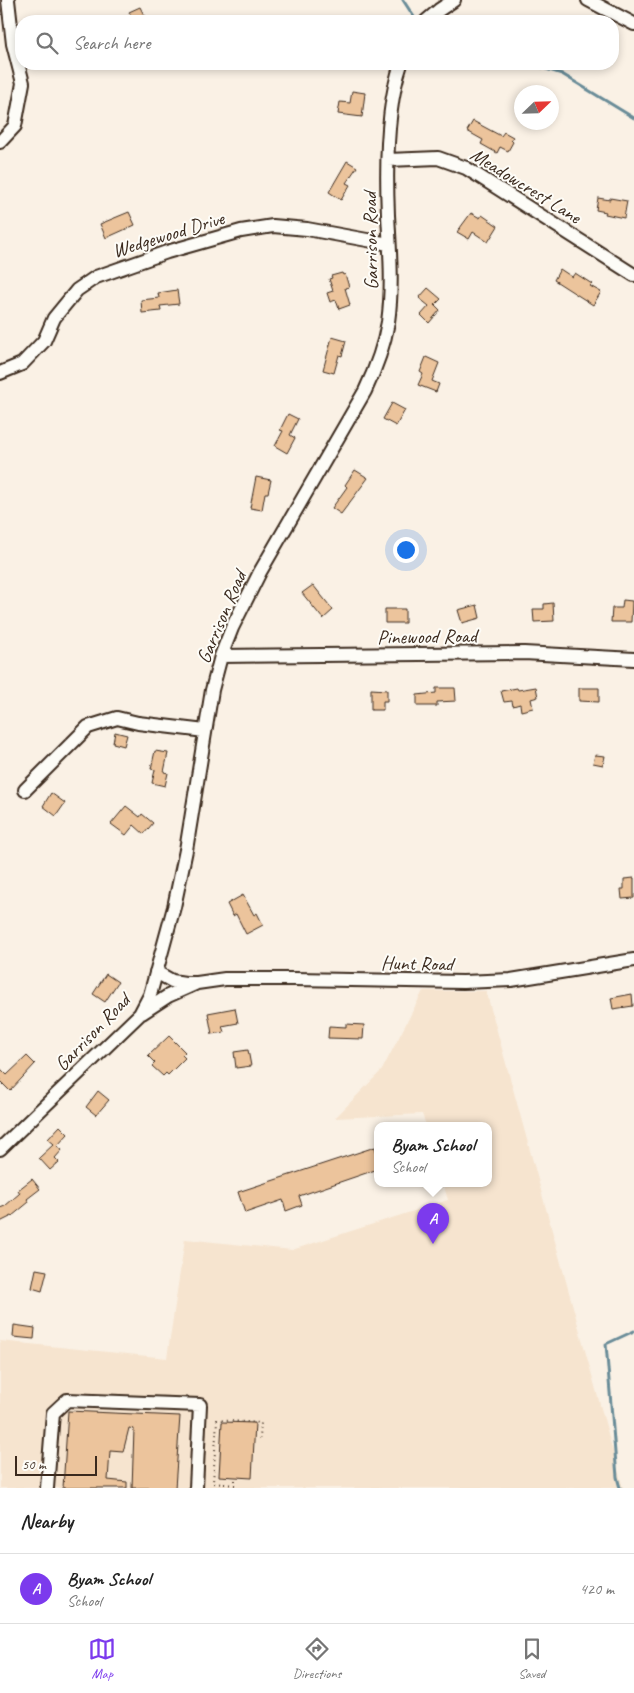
<!DOCTYPE html>
<html lang="en">
<head>
<meta charset="utf-8">
<style>
	:root { --surface:#fff; --page:#f2f2f2; --text:#222; --muted:#767676; --line:#e0e0e0; --accent:#7c3aed }
	body { margin:0; font-family:Caveat,sans-serif; background:var(--page); color:var(--text) }
	.compass { position:absolute; left:514px; top:85px; width:45px; height:45px; border-radius:50%; background:var(--surface); box-shadow:0 2px 8px #0003; rotate:67deg }
	.scale { position:absolute; left:15px; bottom:12px; width:82px; box-sizing:border-box; padding-left:5px; border:2px solid #3b2a1e; border-top:0; font-size:14px; line-height:18px; white-space:nowrap; color:#3b2a1e; -webkit-text-stroke:4px #fdfcf7; paint-order:stroke }
	.you { position:absolute; left:405px; top:549px; width:18px; height:18px; margin:-12px; border:4px solid #fff; border-radius:50%; background:#1a73e8; box-shadow:0 0 0 8px #1a73e833 }
	.badge { display:grid; place-items:center; width:32px; height:32px; border-radius:50%; background:var(--accent); color:#fff; font-size:16px; font-weight:700 }
	.pin { position:absolute; translate:-50% -41px; filter:drop-shadow(0 1px 2px #0008) }
	.pin::after { content:''; position:absolute; top:26px; width:18px; height:15px; background:inherit; clip-path:polygon(0 0,100% 0,50% 100%) }
	.popup { position:absolute; left:374px; top:1122px; width:118px; height:65px; box-sizing:border-box; display:grid; place-content:center; border-radius:10px; background:var(--surface); filter:drop-shadow(0 1px 4px #0005); font-size:16px; white-space:nowrap; color:var(--muted) }
	.popup b { font-size:19px; color:var(--text) }
	.popup::after { content:''; position:absolute; left:50%; top:100%; margin-left:-10px; border:10px solid transparent; border-top-color:var(--surface) }
	.list { margin:0; padding:0; list-style:none }
	h2 { display:flex; justify-content:space-between; align-items:center; height:65px; margin:0; padding:0 20px; font-size:21px }
	h2 small { font-size:16px; font-weight:400; color:var(--muted) }
	.list li { display:grid; grid-template-columns:32px 1fr auto; gap:15px; align-items:center; box-sizing:border-box; height:70px; padding:0 20px; border-top:1px solid var(--line) }
	.list b { display:block; font-size:19px; white-space:nowrap }
	.list p { margin:0; font-size:16px; white-space:nowrap; color:var(--muted) }
	.list em { font-size:16px; font-style:normal; color:var(--muted) }
	.icon { flex:none; width:28px; height:28px; fill:none; stroke:currentColor; stroke-width:2; stroke-linecap:round; stroke-linejoin:round }
	.map { position:relative; flex:none; width:634px; height:1488px; overflow:hidden }
	.search { position:absolute; background:var(--surface); box-shadow:0 2px 8px #0003; left:15px; right:15px; top:15px; height:55px; display:flex; align-items:center; gap:12px; box-sizing:border-box; padding:0 18px; border-radius:20px; color:var(--muted); font-size:19px }
	.sheet { height:135px; background:var(--surface) }
	nav { display:flex; justify-content:space-around; align-items:center; box-sizing:border-box; height:70px; border-top:1px solid var(--line); background:var(--surface); font-size:14px; color:var(--muted) }
	nav a { display:grid; justify-items:center; gap:2px }
	nav .on { color:var(--accent) }
	.map>svg:first-child { display:block }
</style>
</head>
<body>
<div class="map">
<svg width="634" height="1488" viewBox="0 0 634 1488">
	<rect width="100%" height="100%" fill="#faf1e5"/>
	<filter id="ink" filterUnits="userSpaceOnUse"><feTurbulence type="fractalNoise" baseFrequency=".02" numOctaves="2"/><feDisplacementMap in="SourceGraphic" scale="10" xChannelSelector="R" yChannelSelector="G"/><feConvolveMatrix kernelMatrix="1 2 1 2 8 2 1 2 1" color-interpolation-filters="sRGB"/></filter>
	<g filter="url(#ink)">
		<path fill="#f6e4cf" d="M423,991h63l137,497h-623v-147l167,17 18,-119 107,11 156,-50 -5,-17h45v-58h-62l-4,-11 -87,4 47,-48z"/>
		<g fill="none" stroke-linecap="round" stroke-linejoin="round">
			<path stroke="#698c98" stroke-width="3" d="M403,0l11,17
				M531,64l31,10 72,44
				M620,1488l-3,-11 -11,-133 28,-13"/>
		</g>
		<path fill="#ecc49c" stroke="#3b2a1e" d="M140,7l7,14h-13l-5,-9z
			M352,91l13,2 -3,24 -24,-3 2,-12 10,1z
			M473,121l28,15 3,-4 9,5 -2,3 2,2 -5,9 -8,-4 -3,6 -16,-9 2,-4 -16,-9z
			M347,161l10,6 -11,16 4,2 -9,15 -12,-8z
			M598,198l12,2v-2l17,3 -3,17 -19,-4 1,-2 -10,-2z
			M129,212l6,13 -29,13 -6,-14z
			M471,213l9,5 2,-3 16,11 -10,16 -15,-10 -4,7 -12,-7z
			M560,269l12,8 3,-4 17,11 -2,2 11,6 -8,13 -39,-25z
			M342,273l1,2 2,-1 4,13 -4,1 5,17 -11,4 -3,-9 -6,2 -3,-9 6,-2 -4,-12 3,-1 -1,-2z
			M428,288l13,11 -6,6 5,5 -11,13 -8,-8 8,-9 -10,-8z
			M177,290l2,14 -19,2 1,5 -19,2 -1,-13 18,-2 -1,-5z
			M332,337l14,4 -4,15 -3,-1 -5,18 -11,-3z
			M426,357l13,6 -7,18 7,3 -3,8 -18,-7 5,-11 -3,-2z
			M392,403l13,7 -9,16 -13,-7z
			M288,414l10,5 -8,16 5,3 -8,15 -12,-7 8,-15 -3,-1z
			M355,470l13,8 -27,36 -9,-6 15,-21 -2,-2z
			M256,477l15,3 -3,13h-3l-3,17 -12,-2z
			M313,585l20,25 -10,9 -21,-26z
			M623,600l9,1 -1,21h-20l1,-14h10z
			M553,603l1,18 -20,1 -1,-13h11v-5z
			M477,605l3,13 -18,5 -4,-13z
			M385,609h20v14h-20z
			M536,687l2,10 -7,2 2,9 -12,3 -1,-7 -7,2 -1,-5 -8,1 -3,-11 16,-3 1,2z
			M436,688h19l1,13 -19,1v4h-20v-11l19,-2z
			M579,688h20v14l-20,-1z
			M371,689l16,1v11h-4v9h-12z
			M115,732l12,3 -3,11 -11,-3z
			M155,751l13,2 -4,19 4,1 -3,13 -13,-3 3,-13 -4,-1z
			M595,755l10,1 -2,9 -10,-2z
			M51,793l14,10 -9,13 -13,-10z
			M126,806l14,11 2,-3 11,9 -9,11 -10,-9 -8,10 -15,-11z
			M634,878v20l-12,1 -1,-10h3v-10z
			M243,895l11,20 3,-2 6,12 -17,9 -10,-20 -3,2 -6,-12z
			M106,974l12,8 -13,20 -12,-8z
			M632,994l1,12 -20,3 -2,-11z
			M235,1008l3,15 -16,3 2,6 -12,2 -4,-21z
			M346,1024l18,1 -1,14 -35,-1 1,-12 17,1z
			M169,1036l16,16 -3,3 3,3 -17,17 -2,-2 -3,3 -11,-10 3,-3 -7,-7z
			M248,1050l3,16 -15,2 -2,-16z
			M27,1056l8,8 -25,27 -10,-10v-13l7,7z
			M98,1091l11,9 -13,15 -10,-8z
			M60,1126l8,8 -11,12 5,4 -7,8 4,4 -9,8 -11,-12 15,-14 -6,-5z
			M375,1147l3,10v12l-79,27 3,9 -16,6 -3,-11 -38,13 -7,-21z
			M32,1179l8,10 -13,10 2,3 -17,14 -12,6v-14l5,-2 15,-13 -2,-3z
			M36,1269l11,2 -5,20 -10,-3z
			M14,1325l21,3 -1,11 -21,-2z
			M68,1411l112,5 -5,72h-43l2,-59 -5,-1 -6,24 -13,-1 -2,29 19,2v6h-64z
			M222,1422l33,1 -3,55 -33,-2z"/>
		<g fill="none" stroke-linecap="round" stroke-linejoin="round">
			<defs>
				<path id="minor" d="M588,0l46,24
					M426,21l13,-11 15,-10
					M0,142l15,-16 8,-43 -10,-39 -5,-44
					M388,160l50,-2 28,10 168,107
					M0,373l22,-9 22,-23 10,-23 23,-28 19,-13 71,-25 74,-21 32,-5 34,3 82,15
					M221,656l303,-3 110,6
					M25,790l63,-63 29,-9 21,5 67,8
					M156,972l16,9 13,2h12l28,-4h70l168,3 48,-2 123,-20
					M142,1013l26,-17 27,-12
					M0,1149l140,-135 10,-19 24,-88 12,-57 26,-160 9,-34 11,-28 28,-56 105,-181c11,-23 19,-45 23,-69 5,-35 2,-71 0,-107 -2,-47 -2,-107 13,-151
					M47,1488l6,-75 14,-13 133,5 -4,83"/>
			</defs>
			<use href="#minor" stroke="#3b2a1e" stroke-width="16"/>
			<path stroke="#3b2a1e" stroke-width="2" stroke-dasharray="1 4" stroke-linecap="butt" d="M235,1480v5l-22,-2 4,-63 44,3 -1,16"/>
			<use href="#minor" stroke="#fdfcf7" stroke-width="12"/>
		</g>
	</g>
	<g text-anchor="middle" stroke-width="4" stroke-linejoin="round" paint-order="stroke">
		<g font-size="20" fill="#3b2a1e" stroke="#fdfcf7">
			<text transform="translate(526 185) rotate(32)" y="7">Meadowcrest Lane</text>
			<text transform="translate(168 234) rotate(-17)" y="7">Wedgewood Drive</text>
			<text transform="translate(370 241) rotate(-91)" y="7">Garrison Road</text>
			<text transform="translate(221 617) rotate(-67)" y="7">Garrison Road</text>
			<text transform="translate(427 636) rotate(-1)" y="7">Pinewood Road</text>
			<text transform="translate(417 963) rotate(1)" y="7">Hunt Road</text>
			<text transform="translate(92 1032) rotate(-46)" y="7">Garrison Road</text>
		</g>
	</g>
</svg>
<svg class="compass" viewBox="-18 -18 36 36"><path d="M0-13l5 13h-10z" fill="#e53935"/><path d="M0 13l5-13h-10z" fill="#767676"/></svg>
<div class="scale">50 m</div>
<div class="you"></div>
<div class="pin badge" style="left:433px;top:1244px">A</div>
<div class="popup"><b>Byam School</b>School</div>
<div class="search"><svg class="icon" aria-label="search" viewBox="0 0 24 24"><circle cx="10" cy="10" r="6"/><path d="M15 15l6 6"/></svg>Search here</div>
</div>
<section class="sheet">
<h2>Nearby<small></small></h2>
<ul class="list">
<li><span class="badge">A</span><div><b>Byam School</b><p>School</p></div><em>420 m</em></li>
</ul>
</section>
<nav>
<a class="on"><svg class="icon" aria-label="map" viewBox="0 0 24 24"><path d="M3 6l6-2 6 2 6-2v14l-6 2-6-2-6 2zM9 4v14M15 6v14"/></svg>Map</a>
<a><svg class="icon" aria-label="directions" viewBox="0 0 24 24"><path d="M12 3l9 9-9 9-9-9zM9 14v-3h6M13 9l2 2-2 2"/></svg>Directions</a>
<a><svg class="icon" aria-label="saved" viewBox="0 0 24 24"><path d="M7 4h10v16l-5-4-5 4z"/></svg>Saved</a>
</nav>
</body>
</html>
